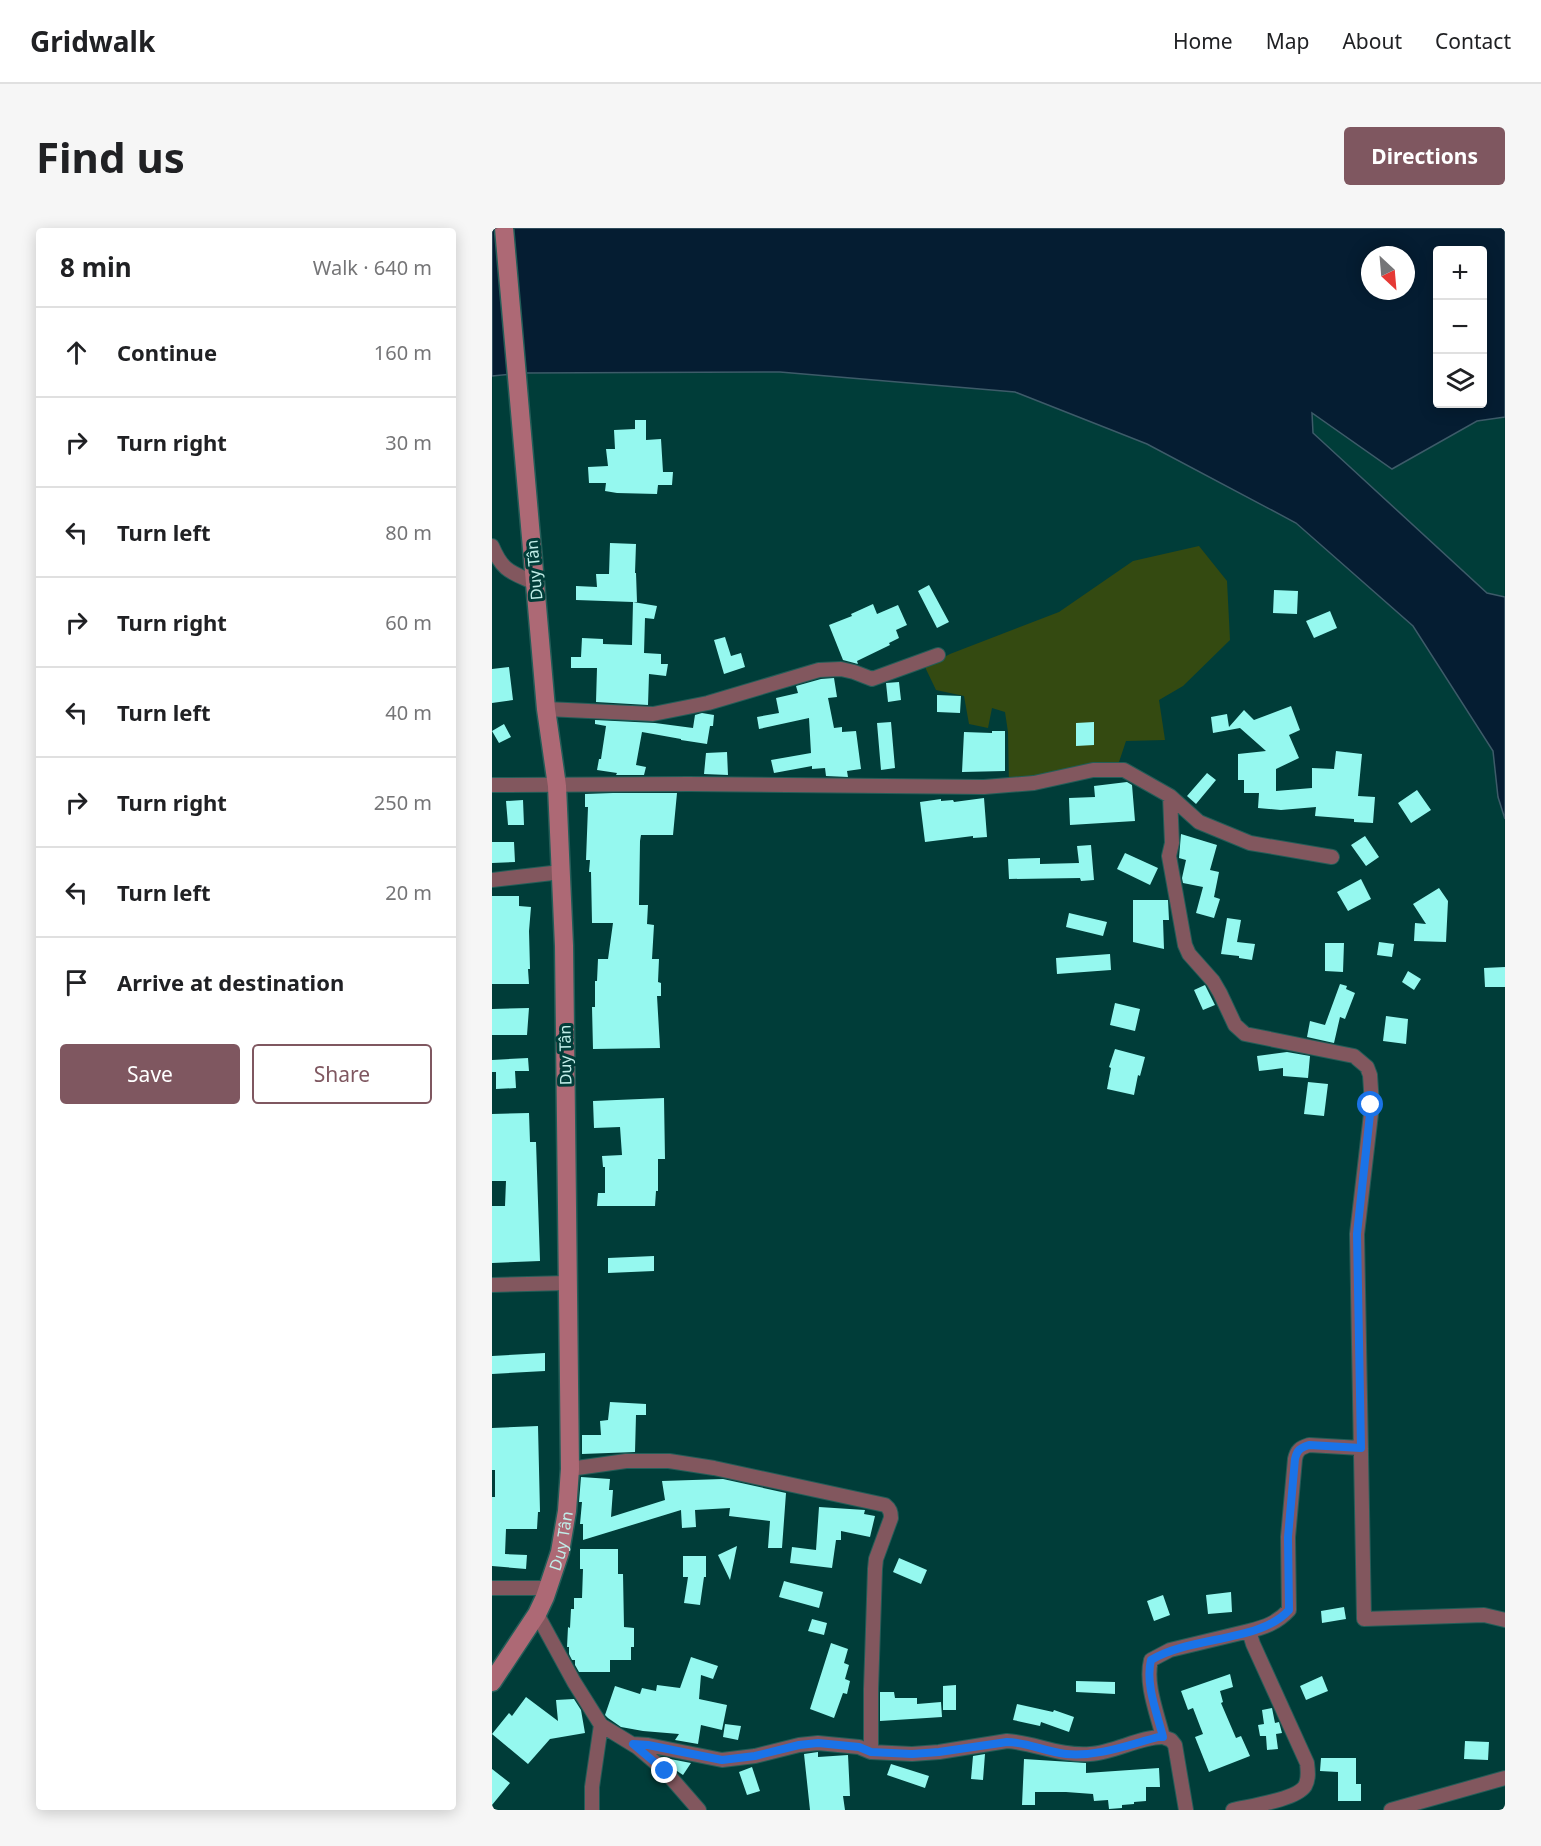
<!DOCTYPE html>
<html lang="en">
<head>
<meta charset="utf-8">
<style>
	:root { --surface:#fff; --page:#f6f6f6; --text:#202124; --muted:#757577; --line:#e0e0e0; --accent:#7f5760 }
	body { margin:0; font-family:"Noto Sans",sans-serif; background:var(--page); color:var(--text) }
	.controls { position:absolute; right:18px; top:18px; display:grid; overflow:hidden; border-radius:6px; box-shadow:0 3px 15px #0003 }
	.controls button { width:54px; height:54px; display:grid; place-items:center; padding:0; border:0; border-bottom:2px solid var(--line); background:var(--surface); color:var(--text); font:30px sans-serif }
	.compass { position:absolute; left:869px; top:18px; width:54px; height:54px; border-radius:50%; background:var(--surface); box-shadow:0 3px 15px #0003; rotate:154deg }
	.stop { position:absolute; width:18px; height:18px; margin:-14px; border:4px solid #1a73e8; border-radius:50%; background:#fff }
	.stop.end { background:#1a73e8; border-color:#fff; box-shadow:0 2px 6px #0008 }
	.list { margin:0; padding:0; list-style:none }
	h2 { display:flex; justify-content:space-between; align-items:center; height:78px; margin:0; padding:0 24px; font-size:26px }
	h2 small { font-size:20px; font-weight:400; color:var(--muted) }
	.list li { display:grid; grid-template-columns:39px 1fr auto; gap:18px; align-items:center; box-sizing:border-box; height:90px; padding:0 24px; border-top:2px solid var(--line) }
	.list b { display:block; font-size:22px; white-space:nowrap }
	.list em { font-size:20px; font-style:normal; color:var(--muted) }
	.actions { display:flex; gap:12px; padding:18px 24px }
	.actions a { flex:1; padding:14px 0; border:2px solid var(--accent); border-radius:6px; text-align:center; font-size:21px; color:var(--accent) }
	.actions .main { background:var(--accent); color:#fff }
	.icon { flex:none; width:33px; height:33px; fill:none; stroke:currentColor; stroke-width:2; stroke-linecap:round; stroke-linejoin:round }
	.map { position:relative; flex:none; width:1013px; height:1582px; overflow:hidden; border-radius:6px }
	header { display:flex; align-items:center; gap:36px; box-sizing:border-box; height:84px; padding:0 30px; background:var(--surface); border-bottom:2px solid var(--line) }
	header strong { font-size:28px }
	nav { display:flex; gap:33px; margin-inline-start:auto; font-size:21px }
	.intro { display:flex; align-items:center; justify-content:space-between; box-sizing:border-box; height:144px; padding:0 36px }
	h1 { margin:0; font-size:42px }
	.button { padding:15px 27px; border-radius:6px; background:var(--accent); color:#fff; font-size:21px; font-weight:700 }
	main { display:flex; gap:36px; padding:0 36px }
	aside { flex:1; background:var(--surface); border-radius:6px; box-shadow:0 3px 15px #0003 }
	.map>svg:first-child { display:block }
</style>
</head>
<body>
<header>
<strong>Gridwalk</strong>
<nav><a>Home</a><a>Map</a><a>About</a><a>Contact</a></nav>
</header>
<div class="intro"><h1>Find us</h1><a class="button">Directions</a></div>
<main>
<aside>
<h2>8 min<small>Walk · 640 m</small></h2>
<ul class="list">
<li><svg class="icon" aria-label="ahead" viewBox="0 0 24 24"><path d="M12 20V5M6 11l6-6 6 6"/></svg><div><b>Continue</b></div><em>160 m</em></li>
<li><svg class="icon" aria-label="right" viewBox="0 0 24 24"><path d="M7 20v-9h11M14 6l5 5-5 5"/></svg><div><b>Turn right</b></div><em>30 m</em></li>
<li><svg class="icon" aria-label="left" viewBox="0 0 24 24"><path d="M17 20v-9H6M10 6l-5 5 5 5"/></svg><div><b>Turn left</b></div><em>80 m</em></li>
<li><svg class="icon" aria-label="right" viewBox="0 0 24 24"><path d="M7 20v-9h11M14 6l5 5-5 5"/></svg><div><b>Turn right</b></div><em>60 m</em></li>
<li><svg class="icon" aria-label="left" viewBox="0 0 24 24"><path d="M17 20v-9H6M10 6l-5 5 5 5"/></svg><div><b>Turn left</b></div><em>40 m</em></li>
<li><svg class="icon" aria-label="right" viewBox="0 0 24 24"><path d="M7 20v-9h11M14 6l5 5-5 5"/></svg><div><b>Turn right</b></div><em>250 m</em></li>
<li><svg class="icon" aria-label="left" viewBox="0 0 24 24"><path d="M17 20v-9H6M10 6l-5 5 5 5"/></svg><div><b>Turn left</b></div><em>20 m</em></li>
<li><svg class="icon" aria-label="arrive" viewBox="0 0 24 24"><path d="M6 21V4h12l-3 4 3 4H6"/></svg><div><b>Arrive at destination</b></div></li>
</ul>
<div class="actions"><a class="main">Save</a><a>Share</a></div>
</aside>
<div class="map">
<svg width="1013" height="1582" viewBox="0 0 1013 1582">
	<rect width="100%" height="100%" fill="#003d39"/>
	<path fill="#344a11" d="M707,318l28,35 3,59 -47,46 -24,14 6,40 -39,1 -8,24 -109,20 -1,-53 -3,-20 -13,-4 -4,20 -19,-4 -5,-28 -28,-6 -11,-23 25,-13 109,-42 74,-51z"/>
	<path fill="#051d32" stroke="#3d5b69" stroke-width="1.5" fill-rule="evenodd" d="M0,0h1013v189l-28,4 -85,48 -80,-56 1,20 174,160 18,4v222l-7,-22 -5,-46 -80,-125 -117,-103 -149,-79 -132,-52 -235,-20 -257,1 -31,3zM945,22h45v154h-45zM878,27h36v36h-36z"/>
	<path fill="#95f8ef" d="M143,192h11v20l15,-1 2,33h10l-1,13h-14l-1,9 -40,-1 -12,-2 1,-8h-17l-1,-16 20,-1 -2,-17h9l-1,-19 21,-1z
		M118,315l26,1 -1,29h1l1,29h-4l24,4 -3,13 -9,-1 -1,35 17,1v10h7l-2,12 -17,-2 -1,31 -52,-3 1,-34h-26v-11h10l1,-19 21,1v5l29,1 1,-43 -57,-2v-14l21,1 -1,-13h13z
		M437,357l20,37 -12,6 -19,-37z
		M782,362l24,1 -1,23 -24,-1z
		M381,376l4,10 21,-9 9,20 -11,5 3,8 -10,5 1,2 -33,16 1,3 -15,-4 -14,-35 23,-9 -1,-2z
		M838,383l7,17 -23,10 -8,-17z
		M233,409l6,19 10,-3 4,14 -21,7 -10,-34z
		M17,439l4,33 -21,3v-34z
		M342,450l3,19 -9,1 6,30 8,-1v5l14,-1 5,38 -14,2 1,6 -22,-1 -1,-8 -13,1v-3l-38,7 -3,-13 40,-7 -2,-35 -50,11 -2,-12 22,-4 -3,-15 22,-5 -2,-7 25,-7z
		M407,454l2,18 -13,2 -2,-19z
		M445,467l24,1 -1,17 -23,-1z
		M799,478l9,24 -11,5 10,23 -23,11v22l36,-3v-20l22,1 2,-18 26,3 -4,42 17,1 -2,26 -19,-1v-3l-39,-3 1,-9 -35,3 -23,-2 1,-15h-15v-13h-6v-26l28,-3 -26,-23 -27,5 -2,-16 16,-3 2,13 15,-17 10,10z
		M210,485l12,2 -1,11h-3l-3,18 -26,-4v-1l-39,-7 -6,33 10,2 -2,8h-28l1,-2 -20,-3 2,-11h2l5,-33 -11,-2v-4l60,3 38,5 2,-13z
		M399,494l4,46 -14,2 -4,-47z
		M602,494v23l-18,1v-23z
		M12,496l7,13 -12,6 -7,-12z
		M500,503h13v40l-43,1 2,-40 28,1z
		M235,524l1,23 -24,-1 2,-21z
		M715,545l9,7 -20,24 -9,-8z
		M635,554l5,3 3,36 -65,4 -1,-27 26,-1 -1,-11z
		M925,562l14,20 -20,13 -13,-20z
		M121,565h64l-4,42h-32l-1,6 -1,64h9l-1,19 7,1 -2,34h7l-1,23 3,1v13h-4l3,52 -67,1 -1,-42h3v-26h2l1,-22h10l5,-36h-21l-1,-51h-2l1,-12h-4l2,-53h-3v-13z
		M492,570l3,39 -14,1v-2l-48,6 -5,-40 21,-3v2l12,-1 1,2z
		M31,572l1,25h-16l-2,-24z
		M689,606l36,11 -7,25 9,2 -5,25 6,2 -6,19 -18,-5 7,-26 -20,-4 -1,-5 4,-18 -7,-2z
		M873,608l14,21 -13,9 -15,-21z
		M0,614h22l1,20 -23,1z
		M599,617l3,35 -13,1 -1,-3 -71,1 -1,-20 32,-1v6l39,-1 -2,-17z
		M633,625l33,15 -8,17 -33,-16z
		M869,651l10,20 -23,12 -11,-19z
		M947,660l9,13 -2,41 -32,-1 1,-18 11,1 -13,-20z
		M0,668h27v10l12,1 -2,24 1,38h-2l1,15h-37z
		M641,672h35l1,20h-6l1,29 -31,-7z
		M577,685l38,9 -4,14 -37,-9z
		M735,690l14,2 -4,22 18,2 -3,16 -13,-2v-2l-18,-2z
		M887,714l15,2 -2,13 -15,-2z
		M833,715h19l-1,29 -18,-1z
		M618,726l1,16 -54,4 -1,-16z
		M1013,739v20h-20l-1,-19z
		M916,743l13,8 -7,11 -12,-8z
		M848,756l7,2 -1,3 9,4 -10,26 -5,-2 -6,26 -27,-6 3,-16 15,4z
		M713,757l10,20 -12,5 -9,-20z
		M623,775l25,6 -5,22 -25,-6z
		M37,780l-2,27h-35v-26z
		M894,788l22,3 -2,25 -23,-3z
		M623,821l30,8 -5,19 -2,-1 -4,20 -27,-6 4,-21 -2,-1z
		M795,824l23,4 -2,22 -25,-2v-8l-24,3 -2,-15z
		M36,830l1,13h-14l1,17 -20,1v-17h-4v-12z
		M816,854l20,2 -4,32 -20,-2z
		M172,870l1,61h-7v32h-2l-1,15h-58l1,-13h7v-26h-2l-1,-11 20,-1 -2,-28 -26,1 -1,-27z
		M37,885l1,29h6l4,119 -48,2v-57h13l1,-25h-14v-67z
		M162,1028v15l-46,2v-15z
		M53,1125v18l-53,3v-18z
		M118,1174l36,2v11h-10l-1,37 -53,2v-19h19l-1,-14 8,-1z
		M46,1198l2,86h-2l-1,17h-31l-1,25 22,1 -1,14 -34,-3v-69h3v-27h-3v-42z
		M89,1249l29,2 -1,11h4l-2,27 54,-17 -3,-19 61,-2 63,14 -4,55h-14l2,-27 -41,-5 1,-8 -35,2 1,17 -14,1 -1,-18 -98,30v-16h-3l2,-22h-3z
		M327,1279l46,3 -1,4 11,2 -5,21 -29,-6v9h-5l-4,28 -42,-5 2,-16 24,3z
		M245,1318l-7,34 -12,-25z
		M88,1321h38v25h5l1,53 10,1v19h-3v13h-21v12h-31l-4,-7v-5h-3l-3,-6v-7h-2l1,-20 2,1 1,-19h3v-11h8l1,-29h-3z
		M191,1328h23v21h-2l-4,28 -16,-2 4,-26h-5z
		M407,1330l28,12 -6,14 -28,-12z
		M292,1353l39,11 -4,16 -40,-11z
		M739,1364l1,20 -24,2 -2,-19z
		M671,1367l7,20 -16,6 -7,-20z
		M852,1379l2,12 -24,4 -1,-12z
		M320,1391l15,4 -3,12 -16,-4z
		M339,1415l17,6 -4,14 5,2 -4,14 5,2 -3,13 -4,-1 -9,25 -24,-9z
		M199,1429l27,9 -5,13 -12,-4 -2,24 28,6 -5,25 -21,-5 -3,19 -23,-4 4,-6 -36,-3 -22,-4 -13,-9 -3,-3 10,-29 25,8 2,-6 14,3 1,-6 23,3z
		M738,1446l3,13 -13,4 3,11 -2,1 15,35 5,-2 9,20 -41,16 -14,-35 8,-3 -10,-26 -5,2 -7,-19z
		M830,1448l6,15 -22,9 -6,-14z
		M584,1453l39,1v12l-39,-2z
		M464,1457v25h-13v-24z
		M388,1464h14l1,6h22v6l24,-2 1,15 -62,4z
		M34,1469l32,24 -2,-21 18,-1 7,11 4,23 -35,6 -22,25 -36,-30 17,-21 3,3z
		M525,1476l36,8 1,-2 20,7 -5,15 -28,-10 -1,4 -27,-6z
		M780,1480l3,15 4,-1 3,11 -6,1 2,15 -11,1 -1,-14h-6l-2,-11 6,-1 -2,-14z
		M233,1496l16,2 -3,14 -15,-3z
		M973,1513l24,1 -1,18 -24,-1z
		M326,1524v5l30,-2 2,41h-7l2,14h-35l-6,-56z
		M493,1526l-2,26 -12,-1 2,-23z
		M173,1530l26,5 -8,12 -6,-4z
		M829,1530h35v26h5v17h-23v-29l-18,-1z
		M532,1531l62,4v10l73,-5 1,19h-14v14l-12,1v2l-12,1v3l-13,1 -1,-9 -14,1 -1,-7 -27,-2h-31v13h-13z
		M399,1536l38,12 -4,12 -38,-13z
		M260,1539l8,24 -13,4 -8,-23z
		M0,1541l18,14 -18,22z"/>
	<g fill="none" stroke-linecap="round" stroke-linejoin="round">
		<defs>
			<path id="street" d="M0,318c11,26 19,26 43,37
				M54,481l107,5 55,-11 111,-33 22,-1 13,3 18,7 66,-24
				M0,557l197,-1 295,3 50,-4 59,-13h31l46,26 29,26 51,21 82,14
				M678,568l2,47 -3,13 16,89 4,9 24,27 7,12 15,32 10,9 109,22 13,11 3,8 2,30 -15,129 7,385 120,-4 21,5
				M0,652l69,-8
				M0,1057l75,-2
				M78,1241l56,-8h43l45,7 171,37c5,4 6,7 6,13l-15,41 -1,10 -4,120v63
				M0,1360h56
				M45,1386l37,68 27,43 36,22 13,11 15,13 34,39
				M671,1509c-6,-24 -18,-53 -12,-77l19,-10 79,-19
				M141,1516l15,1 74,15 33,-4 44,-11 19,-2 41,4 12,5 41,2 27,-2 68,-11c29,2 51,15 83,13 23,-1 52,-18 73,-17l8,3 4,5 11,65
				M100,1582v-23l9,-62
				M741,1582c17,-4 63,-10 72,-24 4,-7 3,-15 2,-23l-54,-119 -4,-13c16,-4 28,-8 40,-21l-1,-73 7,-78c2,-9 5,-11 14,-14l52,3
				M899,1582l114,-32"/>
			<g id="secondary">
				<path id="s1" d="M0,1454l45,-68 8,-17 15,-45 7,-41 3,-42 -6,-523 -7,-160 -11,-77 -42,-481"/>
			</g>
		</defs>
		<use href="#street" stroke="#235d58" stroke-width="16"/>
		<use href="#secondary" stroke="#235d58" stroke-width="21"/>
		<use href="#street" stroke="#82575e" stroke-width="14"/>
		<use href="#secondary" stroke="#ad6975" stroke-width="18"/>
	</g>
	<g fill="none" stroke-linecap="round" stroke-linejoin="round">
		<path stroke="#1a73e8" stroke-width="8" d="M173,1543l-32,-27 15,1 74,15 33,-4 44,-11 19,-2 41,4 12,5 41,2 27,-2 68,-10c20,0 39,10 59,12 32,3 62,-9 92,-17h5c-6,-24 -18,-53 -12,-77 39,-24 110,-18 138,-50l-1,-73 7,-78c2,-9 5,-11 14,-14l52,3 -4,-214 14,-129"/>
	</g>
	<g text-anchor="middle" stroke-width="6" stroke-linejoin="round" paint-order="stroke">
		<g font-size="16" fill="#c0ede8" stroke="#003d39">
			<text transform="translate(42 342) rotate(-95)" y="6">Duy Tân</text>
			<text transform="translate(73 827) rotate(-91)" y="6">Duy Tân</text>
			<text dy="6" stroke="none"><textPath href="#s1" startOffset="159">Duy Tân</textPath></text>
		</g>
	</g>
</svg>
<div class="controls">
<button>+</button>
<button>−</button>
<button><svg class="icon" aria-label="layers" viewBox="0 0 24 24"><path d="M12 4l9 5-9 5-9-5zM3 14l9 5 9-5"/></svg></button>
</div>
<svg class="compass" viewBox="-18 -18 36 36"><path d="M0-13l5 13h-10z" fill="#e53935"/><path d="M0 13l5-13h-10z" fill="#757577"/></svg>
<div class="stop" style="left:879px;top:877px"></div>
<div class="stop end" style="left:173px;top:1543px"></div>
</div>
</main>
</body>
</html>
